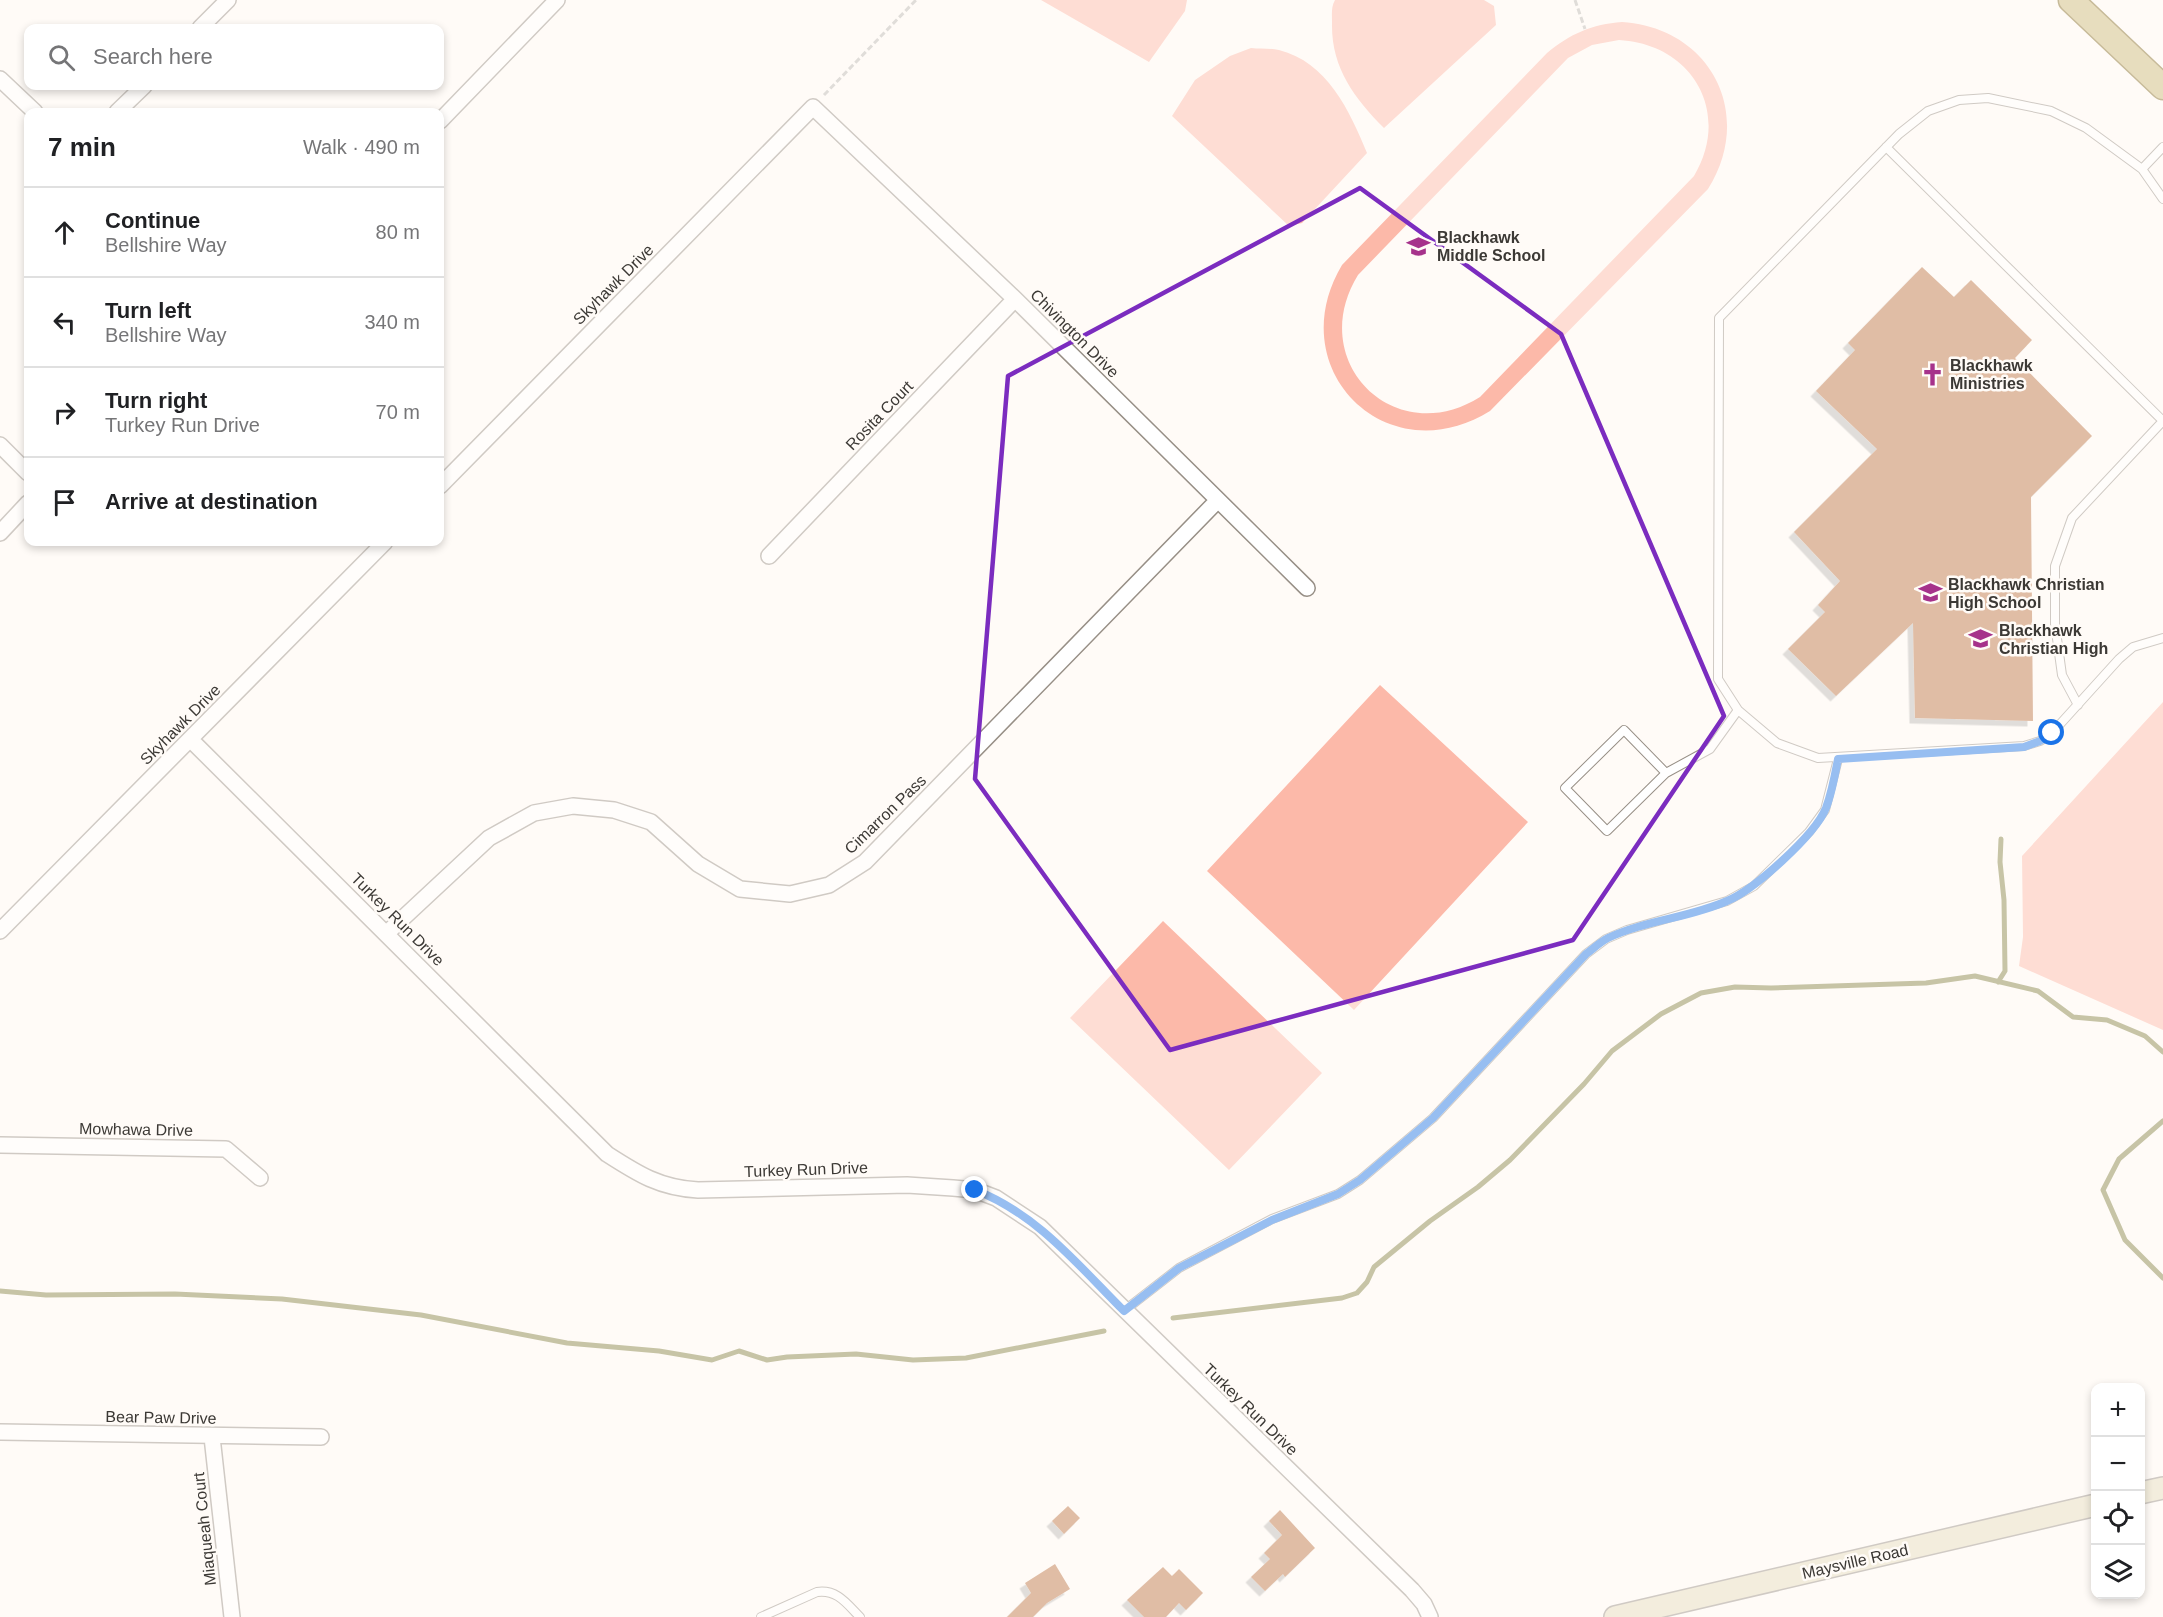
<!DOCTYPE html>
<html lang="en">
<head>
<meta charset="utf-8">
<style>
	:root { --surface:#fff; --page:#f6f6f6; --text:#202124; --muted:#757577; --line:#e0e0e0 }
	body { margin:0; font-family:Arial,sans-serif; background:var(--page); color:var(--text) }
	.controls { position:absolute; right:18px; bottom:18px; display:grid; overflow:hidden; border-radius:12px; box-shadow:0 3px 9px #0003 }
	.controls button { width:54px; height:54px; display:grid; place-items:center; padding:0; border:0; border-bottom:2px solid var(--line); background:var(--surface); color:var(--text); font:30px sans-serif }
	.stop { position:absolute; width:18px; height:18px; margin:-14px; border:4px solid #1a73e8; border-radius:50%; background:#fff }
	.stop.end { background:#1a73e8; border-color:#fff; box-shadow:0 2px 6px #0008 }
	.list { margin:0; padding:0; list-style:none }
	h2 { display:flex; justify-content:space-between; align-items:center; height:78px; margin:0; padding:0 24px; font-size:26px }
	h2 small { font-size:20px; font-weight:400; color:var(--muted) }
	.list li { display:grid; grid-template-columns:39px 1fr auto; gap:18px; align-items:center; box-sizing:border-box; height:90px; padding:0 24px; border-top:2px solid var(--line) }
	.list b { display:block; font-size:22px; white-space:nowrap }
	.list p { margin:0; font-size:20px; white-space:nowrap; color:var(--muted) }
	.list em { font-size:20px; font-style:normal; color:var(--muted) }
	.icon { flex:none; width:33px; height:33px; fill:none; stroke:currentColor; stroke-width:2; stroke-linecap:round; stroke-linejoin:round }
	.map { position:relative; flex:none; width:2163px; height:1617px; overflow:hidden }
	.search { position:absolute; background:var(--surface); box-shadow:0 3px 9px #0003; left:24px; top:24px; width:420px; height:66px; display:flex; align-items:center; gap:15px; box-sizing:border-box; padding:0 21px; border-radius:12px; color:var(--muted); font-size:22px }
	.panel { position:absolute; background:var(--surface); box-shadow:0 3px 9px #0003; left:24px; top:108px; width:420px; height:438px; border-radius:12px }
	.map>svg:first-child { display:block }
</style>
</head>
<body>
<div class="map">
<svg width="2163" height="1617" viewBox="0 0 2163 1617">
	<defs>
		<filter id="shadow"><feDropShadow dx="-5.5" dy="5.5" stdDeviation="0" flood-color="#0004"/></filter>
	</defs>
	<rect width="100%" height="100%" fill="#fffbf7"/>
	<path fill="#fcb9a9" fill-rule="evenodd" d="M1041,0h146l-2,11 -36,51z
		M1335,0h149l10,6 2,19 -112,103c-30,-30 -53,-61 -52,-105 0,-9 -1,-16 3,-23z
		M1622,22c89,6 133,92 86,167l-218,222c-103,64 -210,-42 -148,-146l205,-212c23,-19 45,-29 75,-31zM1619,40c73,4 113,72 75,136l-214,221c-86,54 -175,-36 -122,-122l210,-217 24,-13z
		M1251,48c9,1 20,0 28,2 48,12 71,61 88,103l-65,70 -13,3 -117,-110 23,-36 35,-24z
		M1380,685l148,137 -174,188 -147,-139z
		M2163,702v328l-144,-64 4,-29 -1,-81z
		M1163,921l159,152 -93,97 -159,-152z"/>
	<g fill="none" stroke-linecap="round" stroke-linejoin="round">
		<path stroke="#848244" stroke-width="5" d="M1998,982l7,-11 -1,-71 -4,-38 1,-23
			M2163,1121l-44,38 -16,31 22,50 38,38
			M0,1291l46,4 129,-1 107,5 139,16 146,28 92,8 53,9 27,-9 28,9 20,-3 69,-3 57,6 53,-2 138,-27
			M1173,1318l169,-20 15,-5 10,-11 7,-15 56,-46 48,-34 32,-27 74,-76 28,-33 49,-37 40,-21 34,-6 36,1 155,-5 49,-7 63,15 35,26 34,3 38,16 18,16"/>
	</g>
	<path fill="#ba7243" filter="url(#shadow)" d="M1922,267l32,30 17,-17 61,60 -17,18 77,78 -61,61 2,224 -118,-3 -2,-95 -77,73 -48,-47 37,-37 -7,-7 22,-24 -46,-49 83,-83 -61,-58 39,-41 -7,-7z
		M1068,1506l12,12 -16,16 -12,-13z
		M1280,1510l35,38 -30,29 -2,-3 -18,17 -14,-14 19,-18 -6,-6 18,-18 -13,-14z
		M1055,1564l15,25 -23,14 -14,14h-26l24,-24 -6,-10z
		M1163,1567l9,9 7,-7 24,24 -17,17 -7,-7 -13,14h-22l-17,-17z"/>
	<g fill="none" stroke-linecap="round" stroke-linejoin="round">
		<defs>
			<path id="service" d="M1886,147l277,274
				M2142,169l21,-22
				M2163,199l-21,-30 -56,-41 -35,-17 -63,-13 -29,2 -31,11 -29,23 -180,184 -1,361 20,31 39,33 41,15 206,-12 16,-5 12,-8 67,-74 14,-12 30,-9
				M2078,705l-16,-30 -7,-51v-58l17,-48 91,-97
				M1666,773l-42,-43 -59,58 42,43 59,-58 44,-24 28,-39
				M1125,1310l54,-42 93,-49 66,-25 22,-14 73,-62 153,-164 20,-15 21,-9 100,-29 27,-15 55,-54 16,-22 13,-51
				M761,1617l56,-25c20,-3 30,12 43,25"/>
			<path id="minor" d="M200,28l28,-28
				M0,79l35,33
				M117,112l27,-26
				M440,121l117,-121
				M0,445l28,28
				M440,486l373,-379 202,192 292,289
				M0,533l28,-30
				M769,556l246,-257
				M191,740l416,414c31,20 53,34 91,36l209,-5 46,3 22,2 21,8 44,29 372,363 12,14 6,13
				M0,931l385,-389
				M387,933l102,-95 45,-25 39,-7 41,4 37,12 47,42 42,25 50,5 39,-9 36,-23 353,-362
				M0,1145l226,4 34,29
				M0,1432l321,5
				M212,1437l20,180"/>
			<path id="secondary" d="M2140,1493l23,-5
				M1615,1617l481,-112"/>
			<path id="primary" d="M2071,0l92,87"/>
		</defs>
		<use href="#service" stroke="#978f86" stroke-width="10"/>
		<use href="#minor" stroke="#978f86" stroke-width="18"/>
		<use href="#secondary" stroke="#978f86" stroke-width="24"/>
		<use href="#primary" stroke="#836c27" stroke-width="27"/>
		<path stroke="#bbb8b4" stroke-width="3" stroke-dasharray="6 3" stroke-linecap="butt" d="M1575,0l10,29
			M824,95l92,-95"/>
		<use href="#service" stroke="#fff" stroke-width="8"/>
		<use href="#minor" stroke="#fff" stroke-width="15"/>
		<use href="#secondary" stroke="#e5dbbc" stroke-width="21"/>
		<use href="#primary" stroke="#cbb879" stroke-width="24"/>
	</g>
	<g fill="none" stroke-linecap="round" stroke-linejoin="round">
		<path stroke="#1a73e8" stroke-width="8" d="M975,1190c62,24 103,75 149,121l55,-43 93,-48 66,-26 22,-14 73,-62 153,-164c7,-5 14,-12 22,-16 38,-18 81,-20 119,-37 27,-11 88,-66 99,-93 6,-16 9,-33 12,-49l186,-12 16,-6 12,-8"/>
	</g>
	<path d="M0 0H2163V1617H0ZM1360,188l201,146 163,382 -151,224 -403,110 -195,-271 33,-403z" fill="#fffbf7" fill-opacity=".55" fill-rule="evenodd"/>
	<path fill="none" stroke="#7b2cbf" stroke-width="4.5" stroke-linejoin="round" d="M1360,188l201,146 163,382 -151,224 -403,110 -195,-271 33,-403z"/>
	<defs>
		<symbol id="school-bare" viewBox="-9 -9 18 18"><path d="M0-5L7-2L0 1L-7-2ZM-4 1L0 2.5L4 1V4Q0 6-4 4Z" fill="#a6328b" stroke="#fffbf7" stroke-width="2.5" paint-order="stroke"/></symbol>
		<symbol id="church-bare" viewBox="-9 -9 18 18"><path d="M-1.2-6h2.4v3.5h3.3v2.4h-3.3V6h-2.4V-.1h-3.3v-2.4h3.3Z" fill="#a6328b" stroke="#fffbf7" stroke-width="2.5" paint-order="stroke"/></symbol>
	</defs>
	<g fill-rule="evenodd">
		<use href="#school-bare" x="1402" y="230" width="33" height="33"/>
		<use href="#church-bare" x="1916" y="358" width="33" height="33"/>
		<use href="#school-bare" x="1914" y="576" width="33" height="33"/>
		<use href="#school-bare" x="1964" y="622" width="33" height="33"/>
	</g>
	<g text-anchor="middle" stroke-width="5" stroke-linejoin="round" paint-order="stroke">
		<g font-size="16" font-weight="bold" fill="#3c3935" stroke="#fffbf7" text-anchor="start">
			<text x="1437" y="243">Blackhawk<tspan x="1437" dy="18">Middle School</tspan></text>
			<text x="1950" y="371">Blackhawk<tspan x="1950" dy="18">Ministries</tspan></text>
			<text x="1948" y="590">Blackhawk Christian<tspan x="1948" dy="18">High School</tspan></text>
			<text x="1999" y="636">Blackhawk<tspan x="1999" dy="18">Christian High</tspan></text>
		</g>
		<g font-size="16" fill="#3c3935" stroke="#fffbf7">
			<text transform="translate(613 284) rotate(-45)" y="6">Skyhawk Drive</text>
			<text transform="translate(1075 333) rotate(45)" y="6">Chivington Drive</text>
			<text transform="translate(879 415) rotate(-46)" y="6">Rosita Court</text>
			<text transform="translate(180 724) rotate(-45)" y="6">Skyhawk Drive</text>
			<text transform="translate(885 814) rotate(-44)" y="6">Cimarron Pass</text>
			<text transform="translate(398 919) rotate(45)" y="6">Turkey Run Drive</text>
			<text transform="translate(136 1129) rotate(1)" y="6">Mowhawa Drive</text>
			<text transform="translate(806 1169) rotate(-2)" y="6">Turkey Run Drive</text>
			<text transform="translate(1251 1409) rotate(44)" y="6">Turkey Run Drive</text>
			<text transform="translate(161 1417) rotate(1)" y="6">Bear Paw Drive</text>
			<text transform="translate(204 1529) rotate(-96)" y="6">Miaqueah Court</text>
			<text transform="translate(1855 1561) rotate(-13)" y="6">Maysville Road</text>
		</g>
	</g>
</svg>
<div class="controls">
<button>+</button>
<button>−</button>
<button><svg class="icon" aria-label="locate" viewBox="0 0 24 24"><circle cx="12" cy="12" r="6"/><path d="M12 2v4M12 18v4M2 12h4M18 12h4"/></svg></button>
<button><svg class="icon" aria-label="layers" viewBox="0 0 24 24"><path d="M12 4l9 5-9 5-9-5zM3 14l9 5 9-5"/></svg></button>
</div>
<div class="stop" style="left:2052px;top:733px"></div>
<div class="stop end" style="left:975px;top:1190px"></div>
<div class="search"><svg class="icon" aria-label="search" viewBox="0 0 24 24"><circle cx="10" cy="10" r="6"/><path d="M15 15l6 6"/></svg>Search here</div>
<section class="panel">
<h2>7 min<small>Walk · 490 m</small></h2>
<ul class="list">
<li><svg class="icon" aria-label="ahead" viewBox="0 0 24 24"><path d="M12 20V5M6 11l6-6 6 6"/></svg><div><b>Continue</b><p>Bellshire Way</p></div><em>80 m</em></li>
<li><svg class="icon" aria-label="left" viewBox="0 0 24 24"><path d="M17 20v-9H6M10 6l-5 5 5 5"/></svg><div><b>Turn left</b><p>Bellshire Way</p></div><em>340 m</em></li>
<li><svg class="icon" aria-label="right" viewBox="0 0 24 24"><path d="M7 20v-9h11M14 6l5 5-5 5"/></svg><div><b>Turn right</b><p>Turkey Run Drive</p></div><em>70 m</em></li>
<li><svg class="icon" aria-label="arrive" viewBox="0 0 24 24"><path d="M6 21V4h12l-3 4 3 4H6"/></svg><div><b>Arrive at destination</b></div></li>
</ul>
</section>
</div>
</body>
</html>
